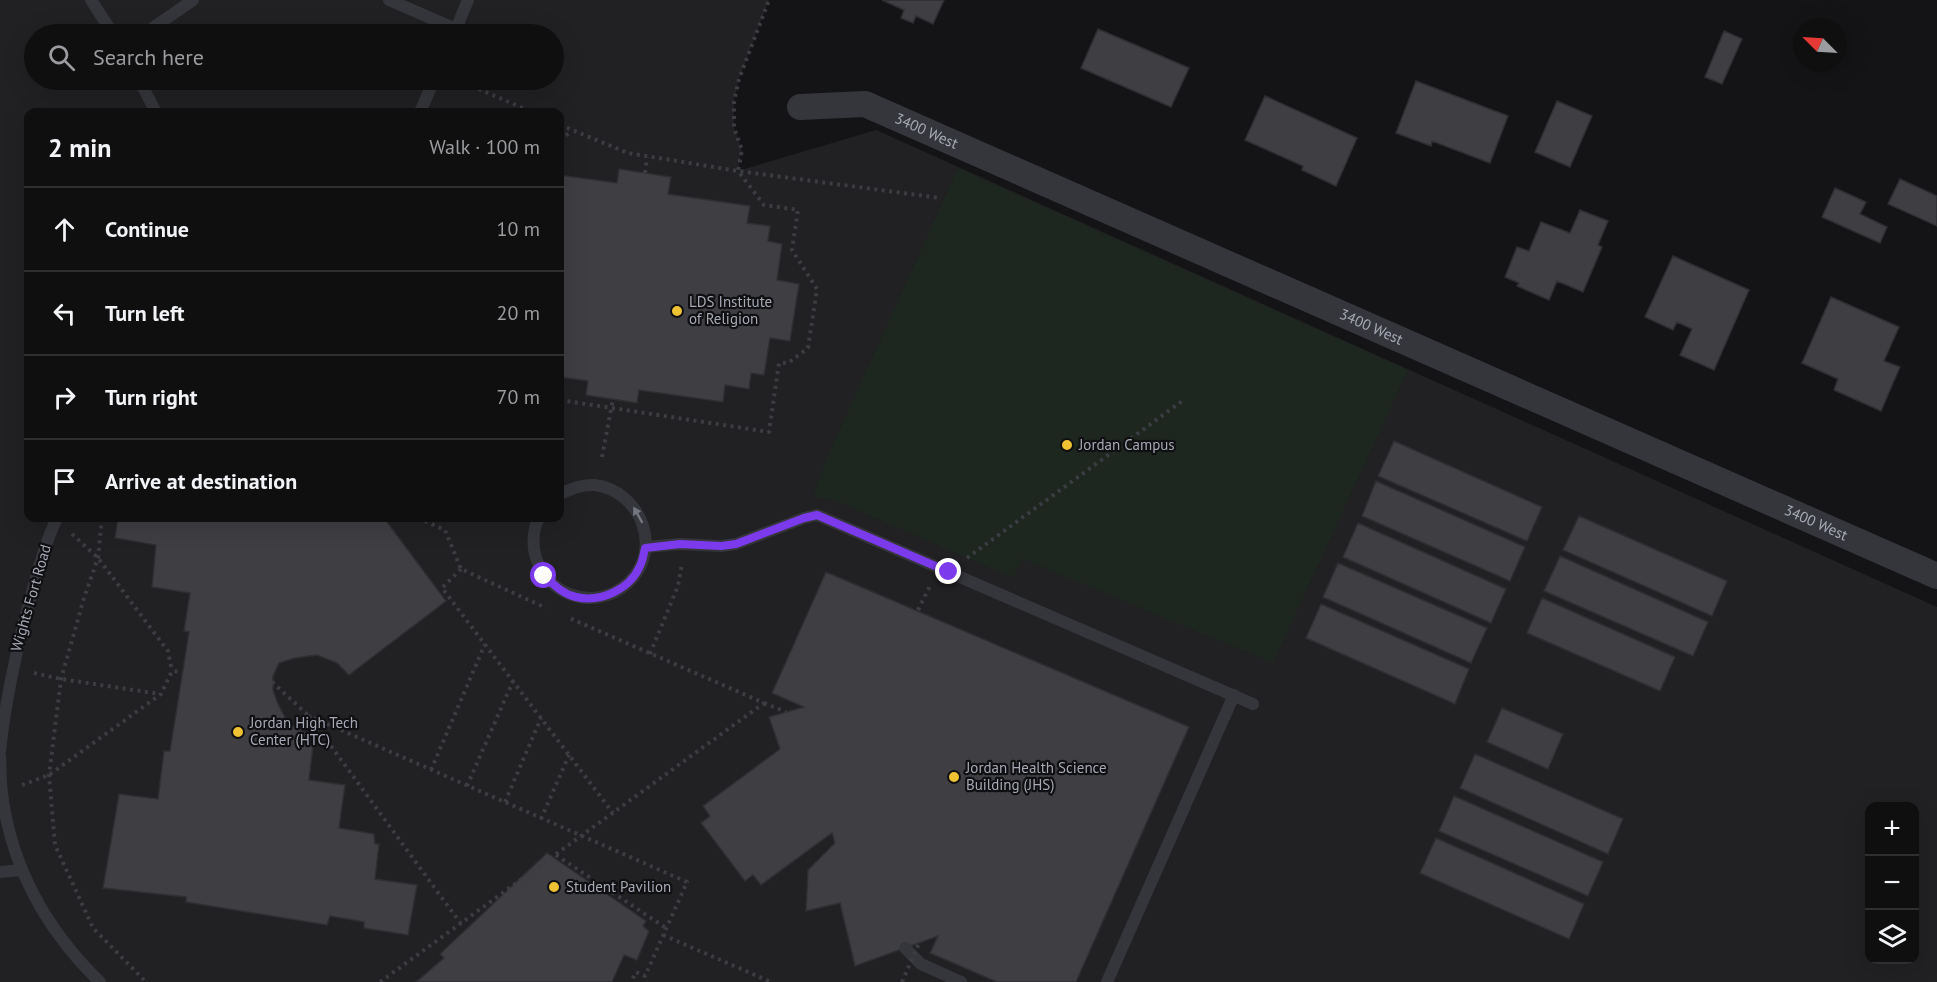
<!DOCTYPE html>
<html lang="en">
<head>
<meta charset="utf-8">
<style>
	:root { --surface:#0f0f10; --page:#181819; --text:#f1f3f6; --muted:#9b9c9f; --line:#2f2f30 }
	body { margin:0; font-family:"PT Sans",sans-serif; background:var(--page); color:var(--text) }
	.controls { position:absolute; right:18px; bottom:18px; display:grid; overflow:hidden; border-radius:12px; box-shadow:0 6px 24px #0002 }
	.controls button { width:54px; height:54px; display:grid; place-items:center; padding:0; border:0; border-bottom:2px solid var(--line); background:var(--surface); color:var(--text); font:30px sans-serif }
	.compass { position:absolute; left:1793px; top:18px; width:54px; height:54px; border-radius:50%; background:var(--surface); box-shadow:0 6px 24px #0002; rotate:294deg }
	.stop { position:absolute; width:18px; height:18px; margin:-14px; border:4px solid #7c3aed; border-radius:50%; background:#fff }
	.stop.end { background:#7c3aed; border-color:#fff; box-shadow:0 2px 6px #0008 }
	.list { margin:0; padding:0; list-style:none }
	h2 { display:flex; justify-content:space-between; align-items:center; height:78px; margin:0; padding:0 24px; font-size:26px }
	h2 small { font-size:20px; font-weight:400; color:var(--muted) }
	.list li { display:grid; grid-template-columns:39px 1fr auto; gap:18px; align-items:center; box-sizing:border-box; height:84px; padding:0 24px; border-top:2px solid var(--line) }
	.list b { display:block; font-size:22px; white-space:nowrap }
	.list em { font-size:20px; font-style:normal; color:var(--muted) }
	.icon { flex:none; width:33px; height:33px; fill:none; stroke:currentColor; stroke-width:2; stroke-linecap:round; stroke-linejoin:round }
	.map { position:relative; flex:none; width:1937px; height:982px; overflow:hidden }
	.search { position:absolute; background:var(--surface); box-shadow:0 6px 24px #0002; left:24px; top:24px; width:540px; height:66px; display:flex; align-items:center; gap:15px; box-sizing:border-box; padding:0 21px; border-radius:33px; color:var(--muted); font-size:22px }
	.panel { position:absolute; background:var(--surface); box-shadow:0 6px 24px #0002; left:24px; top:108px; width:540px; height:414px; border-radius:12px }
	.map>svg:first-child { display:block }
</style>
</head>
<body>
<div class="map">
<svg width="1937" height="982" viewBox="0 0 1937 982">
	<rect width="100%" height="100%" fill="#141416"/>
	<path fill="#212023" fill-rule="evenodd" d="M0,0h769l-30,79 -5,23v26l8,22 -4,21 138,-41 1061,477v375h-1937zM34,34h520v46h-520zM28,112h532v406h-532zM1870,806h44v154h-44z"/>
	<path fill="#1e2620" d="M958,168l450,202 -135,293 -250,-104 -10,19 -179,-78 -21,-3 12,-35z"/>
	<path fill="#3f3f43" stroke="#2f2e32" stroke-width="1.5" d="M882,0h62l-11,24 -17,-8 -3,7 -12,-5 3,-8z
		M1098,29l91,39 -18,39 -90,-39z
		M1724,31l18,8 -20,45 -17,-7z
		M1416,81l92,35 -18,47 -58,-22 -1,5 -35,-13z
		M1265,96l92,42 -21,48 -34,-16 1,-4 -58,-26z
		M1557,101l35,15 -22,51 -35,-15z
		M619,169l52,8 -3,17 82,12 -3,17 23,3 -2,15 14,3 -5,36 22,4 -9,57 -20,-3 -6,37 -13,-2 -2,16 -24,-4 -2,17 -84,-12 -2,13 -51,-8 2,-14 -28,-4v-202l57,8z
		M1900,179l37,17v30l-49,-22z
		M1835,188l31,14 -6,12 27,13 -7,16 -58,-26z
		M1580,210l28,11 -10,24 4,2 -19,45 -26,-11 -8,19 -32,-14 2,-3 -14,-6 12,-30 12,4 12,-29 29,11z
		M1673,256l76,34 -35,80 -34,-15 12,-26 -15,-7 -4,8 -28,-13z
		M1831,297l68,30 -15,34 16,6 -19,44 -47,-21 4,-11 -36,-16z
		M1394,441l148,66 -15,34 -149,-65z
		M1376,481l149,66 -15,34 -148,-65z
		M1579,516l148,65 -15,35 -149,-66z
		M118,518h266l62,83 -97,74 -12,-12 -20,-8 -22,3 -16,5 -6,13v14l4,12 9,17 7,7 21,11 -5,43 36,5 -6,43 35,6 1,10h4l-4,35 42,6 -9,50 -44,-7v-6l-34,-6 -3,9 -141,-23v-5l-83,-9 16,-94 39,5 6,-48h6l19,-119 -5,-1 6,-38 -38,-6 4,-42 -41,-7z
		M1358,523l148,66 -15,34 -148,-66z
		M1560,556l148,66 -15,34 -149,-65z
		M1338,563l149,65 -16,35 -148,-66z
		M826,572l363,155 -113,255h-79l-67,-29 8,-17 -83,30 -15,-63 -34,8 2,-41 27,-27 -3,-10 -71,52 -8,-10 -8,6 -44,-58 9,-7 -7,-10 77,-57 -11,-32 35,-10 -32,-14z
		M1542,598l133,59 -15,34 -133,-58z
		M1321,604l148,65 -14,35 -149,-66z
		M1502,708l61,26 -15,35 -61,-27z
		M1475,754l148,65 -15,35 -148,-66z
		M1454,796l149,66 -15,34 -149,-65z
		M1436,838l148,66 -15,35 -149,-66z
		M547,853l99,68 -3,5 6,5 -12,29 -13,-5 -12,27h-196l28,-24 -4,-4z"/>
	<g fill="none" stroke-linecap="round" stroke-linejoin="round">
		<path stroke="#3b3d42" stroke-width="4" stroke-dasharray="3 4.5" stroke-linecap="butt" d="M458,80l74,32
			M560,125l68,28 110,18 202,27
			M560,140l12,-9
			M645,173l2,-16
			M560,400l209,32 10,-69h9l20,-15 9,-59 -25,-39 6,-40 -34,-5 -26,-34 4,-21 -8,-22v-26l5,-23 30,-79
			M602,457l11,-58
			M102,518l-4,40 -14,40 -23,81 -12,96 6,70 38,83 53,54
			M418,518l27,12 16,39 85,39
			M72,534l26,24 70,93 4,20
			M967,558l218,-159
			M461,569l-19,19 171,225
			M918,610l12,-24
			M650,654l28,-68 4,-23
			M34,673l27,6 99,15
			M272,682l37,34
			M764,703l22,9
			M431,770l54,-126
			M22,785l27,-10 112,-81 11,-23 10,1
			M467,786l46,-105
			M505,802l36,-84
			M541,819l28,-64
			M556,855l110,73
			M461,924l-152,-208 378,166 -42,94 -9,-4 -5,10
			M663,935l108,47
			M380,982l384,-279 -197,-86"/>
		<path stroke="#35363b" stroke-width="12" d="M91,0l22,34
			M389,0l67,29 -3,5
			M456,29l12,-29
			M144,34l49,-34
			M139,80l17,32
			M420,112l14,-32
			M539,518c-5,8 -6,21 -5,31 7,45 59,65 94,34 36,-33 13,-92 -33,-98 -13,-1 -24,4 -35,9
			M646,547l34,-3 41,2 15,-2 68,-26 13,-3 436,189
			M0,751c6,-56 18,-109 33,-163 7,-24 13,-48 24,-70
			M0,756c1,12 0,24 2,37 9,74 45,138 98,189
			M0,872l22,-2
			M905,948l16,16 40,18
			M1107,982l127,-287"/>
		<path stroke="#35363b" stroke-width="26" id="s1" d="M800,107l65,-3 1072,472"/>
		<path stroke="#3b3d42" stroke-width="4" stroke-dasharray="3 4.5" stroke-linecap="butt" d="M902,982l17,-39"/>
	</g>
	<defs><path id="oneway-solid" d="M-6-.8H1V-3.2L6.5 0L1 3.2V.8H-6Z" transform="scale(1.5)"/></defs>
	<use fill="#73767f" href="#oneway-solid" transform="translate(638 515) rotate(-119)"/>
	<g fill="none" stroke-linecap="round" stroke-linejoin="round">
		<path stroke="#7c3aed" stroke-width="8" d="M544,576c10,9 19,18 32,21 25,6 54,-8 64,-31 3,-6 4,-13 5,-18l35,-4 41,2 15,-2 68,-26 13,-3 132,57"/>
	</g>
	<g fill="#efc233" stroke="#100f11" stroke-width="2">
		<circle cx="677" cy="311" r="6"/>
		<circle cx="1067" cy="445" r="6"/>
		<circle cx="238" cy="732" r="6"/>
		<circle cx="954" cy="777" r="6"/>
		<circle cx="554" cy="887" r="6"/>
	</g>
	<g text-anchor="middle" stroke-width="4.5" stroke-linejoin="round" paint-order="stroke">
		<g font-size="15" fill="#a6aab6" stroke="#100f11">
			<text dy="5" stroke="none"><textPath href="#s1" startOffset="132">3400 West</textPath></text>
			<text dy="5" stroke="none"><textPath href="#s1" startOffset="618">3400 West</textPath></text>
			<text dy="5" stroke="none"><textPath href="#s1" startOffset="1104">3400 West</textPath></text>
			<text transform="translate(31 598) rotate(-74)" y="5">Wights Fort Road</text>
		</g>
		<g font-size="15" fill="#a6aab6" stroke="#100f11" text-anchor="start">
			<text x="689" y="307">LDS Institute<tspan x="689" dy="17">of Religion</tspan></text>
			<text x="1079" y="450">Jordan Campus</text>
			<text x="250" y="728">Jordan High Tech<tspan x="250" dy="17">Center (HTC)</tspan></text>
			<text x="966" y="773">Jordan Health Science<tspan x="966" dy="17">Building (JHS)</tspan></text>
			<text x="566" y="892">Student Pavilion</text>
		</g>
	</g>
</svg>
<div class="controls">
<button>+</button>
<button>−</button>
<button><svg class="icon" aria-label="layers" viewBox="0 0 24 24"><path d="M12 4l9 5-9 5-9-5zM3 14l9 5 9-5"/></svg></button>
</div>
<svg class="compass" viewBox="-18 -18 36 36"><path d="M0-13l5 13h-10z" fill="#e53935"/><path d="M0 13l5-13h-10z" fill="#9b9c9f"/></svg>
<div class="stop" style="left:544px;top:576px"></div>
<div class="stop end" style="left:949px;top:572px"></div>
<div class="search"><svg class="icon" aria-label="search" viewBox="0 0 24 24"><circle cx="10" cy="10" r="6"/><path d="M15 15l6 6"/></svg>Search here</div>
<section class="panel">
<h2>2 min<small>Walk · 100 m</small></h2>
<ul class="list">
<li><svg class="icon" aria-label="ahead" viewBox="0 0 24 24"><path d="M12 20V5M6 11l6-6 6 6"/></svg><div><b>Continue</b></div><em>10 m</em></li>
<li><svg class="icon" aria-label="left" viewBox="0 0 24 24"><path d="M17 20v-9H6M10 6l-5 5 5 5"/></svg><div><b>Turn left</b></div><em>20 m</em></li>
<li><svg class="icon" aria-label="right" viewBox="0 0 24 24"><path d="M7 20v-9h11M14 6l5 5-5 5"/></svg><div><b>Turn right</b></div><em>70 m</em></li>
<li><svg class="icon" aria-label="arrive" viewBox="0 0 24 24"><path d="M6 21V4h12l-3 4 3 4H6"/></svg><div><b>Arrive at destination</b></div></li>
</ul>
</section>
</div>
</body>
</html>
